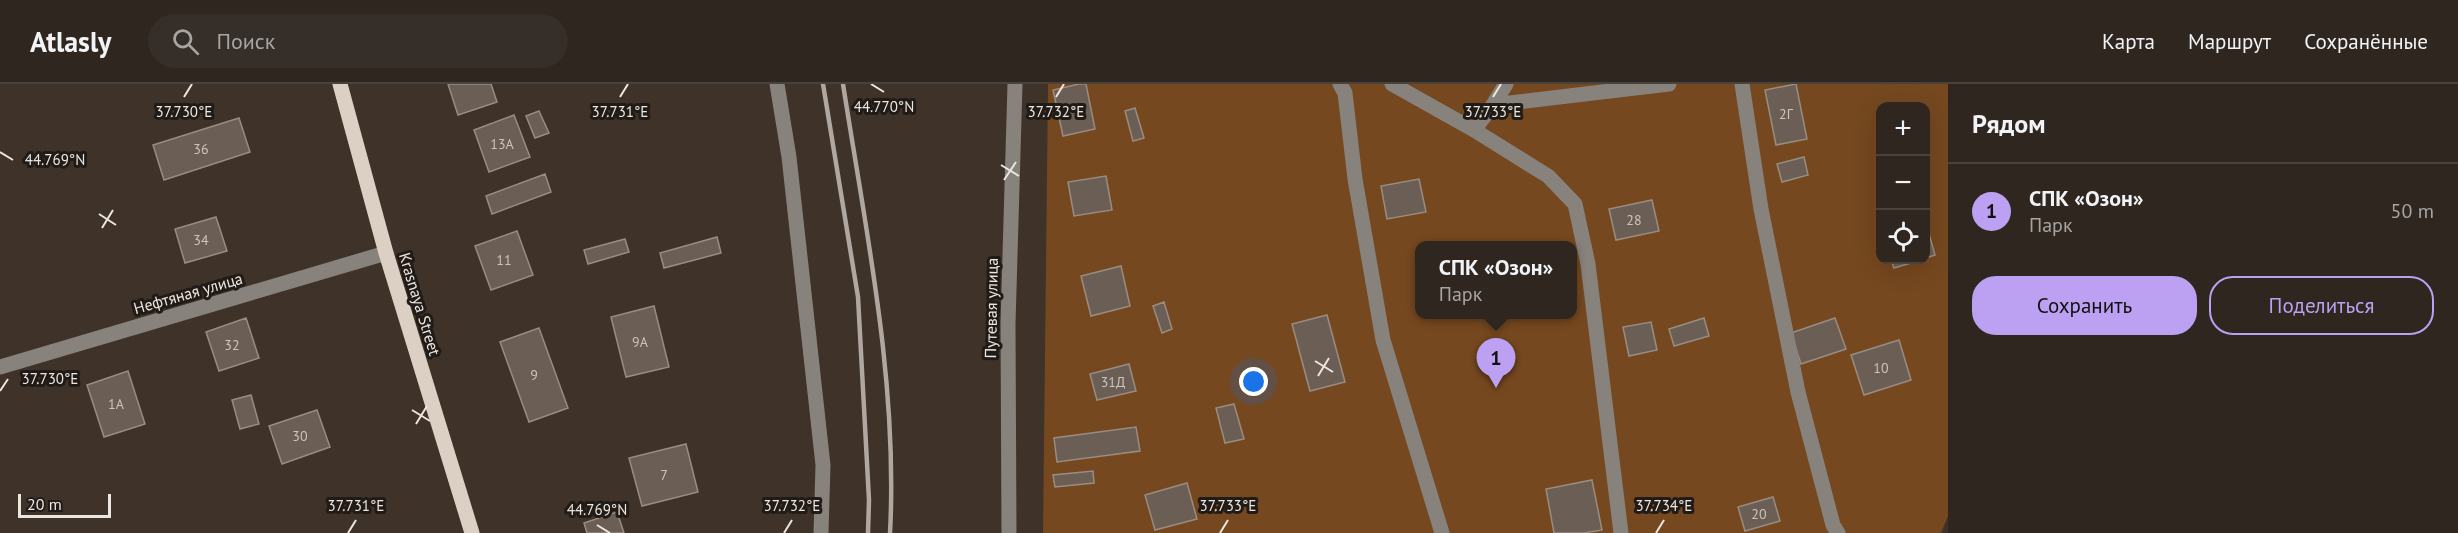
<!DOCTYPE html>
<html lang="ru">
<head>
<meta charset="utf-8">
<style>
	:root { --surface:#2e261f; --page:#362e28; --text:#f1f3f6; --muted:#a7a5a4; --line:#49433d; --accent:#bca0f2 }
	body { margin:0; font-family:"PT Sans",sans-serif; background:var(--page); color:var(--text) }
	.controls { position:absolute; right:18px; top:18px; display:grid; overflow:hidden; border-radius:12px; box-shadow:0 6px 24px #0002 }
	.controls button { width:54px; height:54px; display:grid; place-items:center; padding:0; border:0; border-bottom:2px solid var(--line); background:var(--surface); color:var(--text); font:30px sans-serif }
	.scale { position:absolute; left:18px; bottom:15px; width:93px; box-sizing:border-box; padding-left:6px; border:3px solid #ede6e0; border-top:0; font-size:16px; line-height:21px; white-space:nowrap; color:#ede6e0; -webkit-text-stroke:4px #211b17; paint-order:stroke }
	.you { position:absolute; left:1254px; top:298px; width:21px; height:21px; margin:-15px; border:4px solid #fff; border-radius:50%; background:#1a73e8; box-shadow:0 0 0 9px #1a73e833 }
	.badge { display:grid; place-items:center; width:39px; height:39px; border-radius:50%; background:var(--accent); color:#111; font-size:20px; font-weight:700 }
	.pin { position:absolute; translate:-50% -50px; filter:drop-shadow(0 2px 3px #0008) }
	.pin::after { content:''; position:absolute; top:32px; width:21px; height:18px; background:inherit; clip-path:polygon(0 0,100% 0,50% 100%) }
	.popup { position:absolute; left:1415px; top:157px; width:162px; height:78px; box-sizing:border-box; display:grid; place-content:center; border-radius:12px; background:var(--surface); filter:drop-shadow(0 2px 4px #0005); font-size:20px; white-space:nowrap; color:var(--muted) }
	.popup b { font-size:22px; color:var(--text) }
	.popup::after { content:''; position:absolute; left:50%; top:100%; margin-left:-12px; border:12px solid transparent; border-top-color:var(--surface) }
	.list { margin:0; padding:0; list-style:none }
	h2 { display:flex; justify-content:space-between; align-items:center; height:78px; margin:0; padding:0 24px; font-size:26px }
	h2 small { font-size:20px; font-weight:400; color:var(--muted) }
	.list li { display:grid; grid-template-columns:39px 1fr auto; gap:18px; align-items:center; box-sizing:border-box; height:96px; padding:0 24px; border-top:2px solid var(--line) }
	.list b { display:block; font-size:22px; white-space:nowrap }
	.list p { margin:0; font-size:20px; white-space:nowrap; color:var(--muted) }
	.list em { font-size:20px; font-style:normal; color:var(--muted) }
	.actions { display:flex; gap:12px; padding:18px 24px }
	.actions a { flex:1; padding:14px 0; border:2px solid var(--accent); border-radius:24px; text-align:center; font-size:21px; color:var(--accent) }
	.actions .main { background:var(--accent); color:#111 }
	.icon { flex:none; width:33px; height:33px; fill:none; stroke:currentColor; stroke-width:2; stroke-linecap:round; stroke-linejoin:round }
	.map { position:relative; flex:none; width:1948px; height:449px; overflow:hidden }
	header { display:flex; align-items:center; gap:36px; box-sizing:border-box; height:84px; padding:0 30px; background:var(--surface); border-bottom:2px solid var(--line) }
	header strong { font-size:28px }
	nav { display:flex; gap:33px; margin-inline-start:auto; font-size:21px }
	.search { width:420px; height:54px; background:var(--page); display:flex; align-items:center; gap:15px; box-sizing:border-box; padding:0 21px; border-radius:33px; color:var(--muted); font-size:22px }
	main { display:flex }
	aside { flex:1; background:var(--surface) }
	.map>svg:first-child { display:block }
</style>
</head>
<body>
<header>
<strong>Atlasly</strong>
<div class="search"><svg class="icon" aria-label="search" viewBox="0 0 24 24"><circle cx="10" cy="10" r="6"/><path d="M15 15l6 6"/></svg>Поиск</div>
<nav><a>Карта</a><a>Маршрут</a><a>Сохранённые</a></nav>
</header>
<main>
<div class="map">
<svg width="1948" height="449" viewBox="0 0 1948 449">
	<rect width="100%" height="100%" fill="#3e3229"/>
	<path fill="#75481f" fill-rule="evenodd" d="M1048,0h900v432l-7,17h-898zM1880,22h46v154h-46zM1420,162h153v68h-153z"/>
	<path fill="#6b5e54" stroke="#9a8c81" stroke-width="1.5" d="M448,0h43l6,18 -39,13z
		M1079,0h7l9,45 -32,7 -10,-46z
		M1796,0l11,55 -31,6 -11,-55z
		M1135,24l9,30 -11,3 -8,-30z
		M539,27l10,22 -14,5 -9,-22z
		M514,31l16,42 -41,15 -15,-42z
		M239,34l11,34 -86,28 -11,-35z
		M1804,73l4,18 -26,7 -5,-18z
		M545,90l6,18 -59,22 -6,-18z
		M1106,92l6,34 -38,6 -6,-34z
		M1419,95l7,33 -39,7 -6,-33z
		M1652,116l7,31 -43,9 -7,-31z
		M216,133l11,34 -42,12 -10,-34z
		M1926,139l9,32 -9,3z
		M517,147l16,44 -42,15 -16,-44z
		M717,153l4,16 -57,15 -4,-15z
		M625,155l4,13 -41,12 -4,-14z
		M1891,176h30l-27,8z
		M1121,182l9,40 -39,10 -10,-40z
		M1164,218l8,27 -10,4 -9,-27z
		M654,222l15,61 -43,10 -15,-60z
		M1327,231l18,67 -35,9 -18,-67z
		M246,234l13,40 -40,13 -13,-39z
		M1704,234l5,18 -35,10 -5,-17z
		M1835,234l11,31 -45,15 -10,-31z
		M1651,238l6,28 -28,6 -6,-29z
		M539,244l29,80 -39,14 -29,-80z
		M1899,256l12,40 -47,15 -13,-40z
		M1129,280l7,27 -39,9 -7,-26z
		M128,287l17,53 -41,13 -17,-52z
		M251,311l8,29 -19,5 -8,-29z
		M1234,320l10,35 -19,4 -9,-35z
		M317,326l13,37 -48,17 -13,-38z
		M1136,343l4,24 -83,11 -3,-24z
		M686,360l12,48 -56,14 -13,-48z
		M1093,387l1,12 -39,4 -2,-12z
		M1592,396l10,50 -18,3h-30l-8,-44z
		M1187,399l10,36 -42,11 -10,-35z
		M1773,413l7,24 -35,10 -7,-24z
		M617,428l7,21h-37l-3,-10z"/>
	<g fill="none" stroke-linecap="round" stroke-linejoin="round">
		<path stroke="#88827d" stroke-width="15" d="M777,0l12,73 34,308 -2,68
			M1340,0l5,9 10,86 28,161 59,193
			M1392,0l82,46 74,46 27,28 13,60 33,269
			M1742,0l19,125 37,183 35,133 5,8
			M1493,21l13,-21
			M1474,46l19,-25 176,-21
			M0,283l386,-114
			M1009,449l-1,-209 7,-240"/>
		<path stroke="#dccfc4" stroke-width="15" d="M340,0l46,169 86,280"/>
		<path stroke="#b0a7a0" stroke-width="4.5" d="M823,0l35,213 11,203 -1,33
			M843,0c23,148 55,298 47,449"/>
	</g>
	<path fill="none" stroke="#ede6e0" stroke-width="2" d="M871,0l13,8M184,13l8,-13M620,13l8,-13M1056,13l8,-13M1493,13l8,-13M0,68l13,8M1001,81l18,11M1004,96l12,-18M99,130l17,11M102,144l11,-18M1315,277l18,11M1318,292l11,-18M0,307l8,-12M412,326l18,11M416,340l11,-18M597,441l13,8M348,449l8,-13M784,449l8,-13M1220,449l8,-13M1656,449l8,-13"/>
	<g text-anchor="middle" stroke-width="6" stroke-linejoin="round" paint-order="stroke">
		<g font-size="14" fill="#ccc4bd">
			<text x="1786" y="35">2Г</text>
			<text x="502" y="65">13А</text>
			<text x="201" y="70">36</text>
			<text x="1634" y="141">28</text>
			<text x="201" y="161">34</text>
			<text x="504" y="181">11</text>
			<text x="640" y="263">9А</text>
			<text x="232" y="266">32</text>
			<text x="1881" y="289">10</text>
			<text x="534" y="296">9</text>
			<text x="1113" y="303">31Д</text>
			<text x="116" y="325">1А</text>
			<text x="300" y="357">30</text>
			<text x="664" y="396">7</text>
			<text x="1759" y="435">20</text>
		</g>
		<g font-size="16" fill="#ede6e0" stroke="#211b17">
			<text transform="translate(188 209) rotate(-16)" y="6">Нефтяная улица</text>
			<text transform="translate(420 220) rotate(73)" y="6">Krasnaya Street</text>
			<text transform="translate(991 224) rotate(-89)" y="6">Путевая улица</text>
		</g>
	</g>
	<g font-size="15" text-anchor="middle" fill="#ede6e0" stroke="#211b17" stroke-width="6" stroke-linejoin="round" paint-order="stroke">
		<text x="884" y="28">44.770°N</text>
		<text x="184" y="33">37.730°E</text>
		<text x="620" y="33">37.731°E</text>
		<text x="1056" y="33">37.732°E</text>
		<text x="1493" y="33">37.733°E</text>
		<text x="55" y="81">44.769°N</text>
		<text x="50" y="300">37.730°E</text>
		<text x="356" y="427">37.731°E</text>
		<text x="792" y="427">37.732°E</text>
		<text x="1228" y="427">37.733°E</text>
		<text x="1664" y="427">37.734°E</text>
		<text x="597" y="431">44.769°N</text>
	</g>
</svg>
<div class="controls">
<button>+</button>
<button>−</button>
<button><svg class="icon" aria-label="locate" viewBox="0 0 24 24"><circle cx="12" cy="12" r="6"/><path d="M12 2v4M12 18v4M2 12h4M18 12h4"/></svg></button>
</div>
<div class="scale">20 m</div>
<div class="you"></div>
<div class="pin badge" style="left:1496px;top:304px">1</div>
<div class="popup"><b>СПК «Озон»</b>Парк</div>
</div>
<aside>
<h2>Рядом<small></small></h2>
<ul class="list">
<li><span class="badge">1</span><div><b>СПК «Озон»</b><p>Парк</p></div><em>50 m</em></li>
</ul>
<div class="actions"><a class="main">Сохранить</a><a>Поделиться</a></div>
</aside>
</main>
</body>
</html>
